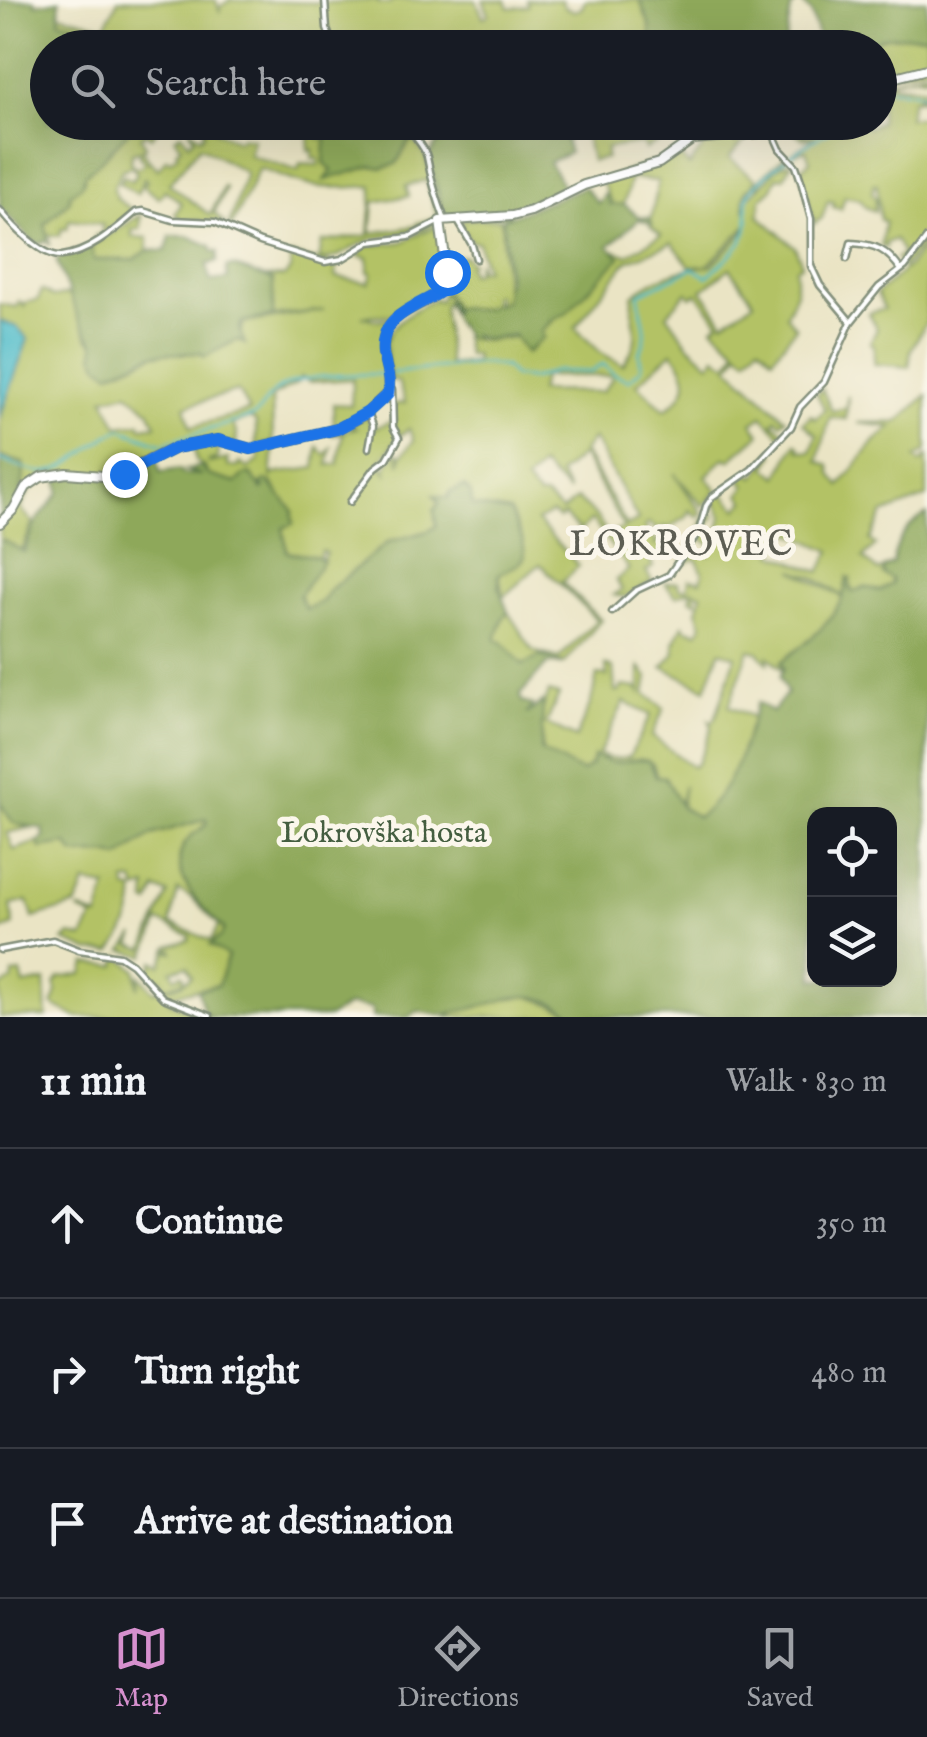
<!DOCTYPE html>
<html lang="en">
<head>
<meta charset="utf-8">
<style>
	:root { --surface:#171b24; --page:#242831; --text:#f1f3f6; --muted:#9ea1a6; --line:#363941; --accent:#d690ce }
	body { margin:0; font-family:"IM FELL English",serif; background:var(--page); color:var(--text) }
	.controls { position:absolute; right:30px; bottom:30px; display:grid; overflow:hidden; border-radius:20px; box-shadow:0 10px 40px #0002 }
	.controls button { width:90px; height:90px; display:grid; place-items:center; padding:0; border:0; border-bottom:2px solid var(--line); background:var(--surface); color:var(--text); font:50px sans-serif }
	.stop { position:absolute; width:30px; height:30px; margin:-22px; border:8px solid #1a73e8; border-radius:50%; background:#fff }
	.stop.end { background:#1a73e8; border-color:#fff; box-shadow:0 2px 10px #0008 }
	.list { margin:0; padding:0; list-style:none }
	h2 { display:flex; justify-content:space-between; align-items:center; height:130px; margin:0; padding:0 40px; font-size:42px }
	h2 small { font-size:32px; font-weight:400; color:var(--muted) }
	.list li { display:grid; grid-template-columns:65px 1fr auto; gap:30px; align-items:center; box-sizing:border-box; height:150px; padding:0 40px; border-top:2px solid var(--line) }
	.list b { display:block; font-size:38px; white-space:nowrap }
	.list em { font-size:32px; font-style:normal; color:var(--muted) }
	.icon { flex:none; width:55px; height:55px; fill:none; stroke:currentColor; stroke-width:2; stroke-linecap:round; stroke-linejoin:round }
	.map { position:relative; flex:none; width:927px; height:1017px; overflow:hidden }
	.search { position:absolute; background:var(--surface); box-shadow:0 10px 40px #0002; left:30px; right:30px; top:30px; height:110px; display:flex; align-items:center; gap:25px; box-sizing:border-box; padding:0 35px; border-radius:55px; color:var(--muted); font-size:38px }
	.sheet { height:580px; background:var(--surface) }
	nav { display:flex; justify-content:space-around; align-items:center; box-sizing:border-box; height:140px; border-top:2px solid var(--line); background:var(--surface); font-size:28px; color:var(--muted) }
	nav a { display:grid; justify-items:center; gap:5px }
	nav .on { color:var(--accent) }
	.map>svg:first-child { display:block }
</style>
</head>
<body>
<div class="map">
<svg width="927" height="1017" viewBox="0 0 927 1017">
	<rect width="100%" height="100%" fill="#fbf7ec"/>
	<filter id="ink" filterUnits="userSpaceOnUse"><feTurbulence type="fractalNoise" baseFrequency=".01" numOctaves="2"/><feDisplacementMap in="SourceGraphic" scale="20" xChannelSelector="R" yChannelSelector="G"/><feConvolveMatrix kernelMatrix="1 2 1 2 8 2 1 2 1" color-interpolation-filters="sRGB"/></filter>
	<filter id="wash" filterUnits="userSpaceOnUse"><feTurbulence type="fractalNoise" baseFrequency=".0048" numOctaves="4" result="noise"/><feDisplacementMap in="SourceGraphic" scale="40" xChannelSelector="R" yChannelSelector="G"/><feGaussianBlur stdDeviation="2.25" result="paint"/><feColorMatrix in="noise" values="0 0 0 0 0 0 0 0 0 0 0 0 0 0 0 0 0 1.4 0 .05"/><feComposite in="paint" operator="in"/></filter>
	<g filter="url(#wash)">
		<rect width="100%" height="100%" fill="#eae4c4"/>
		<path fill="#b3c265" stroke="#69804c" stroke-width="2.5" fill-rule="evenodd" d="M118,0h98l4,13v-6l10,-7 90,3 59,-3 -1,3 12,1 1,-4h85l7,17 6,-2 -6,-15h23l3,8 19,-2 -1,-6h35l2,7 11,4 7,-3 3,-8h55l10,27 1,20 -299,1 -17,-4 -3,-5v7l-57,2 -4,-9 -16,-4 -4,12 -72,1 1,-4 -27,-12 -2,5 21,10 -25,-4 -8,5 -13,-10 -67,-18 1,-6 45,12z
			M927,35v31l-40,8 -4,-3 6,-2 -2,-7 -7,-2v-12h-44l17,-5 12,2 19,-8z
			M927,71v5l-15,-1 -21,5 3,5 33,3v5l-8,-1 -1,4 9,-1v4l-15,1 -4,18 19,-1v119l-24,31 -7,-8 7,-5 -8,-15 -9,4v5l-5,-2 4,-25 -5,-1 -3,-36h-3l-2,9 4,5 -1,13 -10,-4 -5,-8 -15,-3 -4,13 -8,-2 1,-5 -6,-1 -6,17 -8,6 -14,-55 10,-8 -4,-11 -16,5 26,-18 -13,2 -13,-11 24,-5 -12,6 3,7 26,-13h33l3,5 13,-6v-39z
			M152,122l6,7 -7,8 -5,-4 -5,4 5,9 -4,4 7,10 -2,3 3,-2 8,8 9,-11 3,3 8,-7 -2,-3 5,-5 -6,-8 6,-5 8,10 5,-5 -5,-9 11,8 4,-3v-7l-5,-4h16l-8,4 15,-4v4l-5,-2 -2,6 23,10 3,-4 12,2 -4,16 49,16 2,-7 19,1 -1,-6 -6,-1 1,-8h-5l2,-19h9v7h7l1,3 -3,21 8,10 -7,8 47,-14 10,2 14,-4 16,-26 13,17 17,62c-27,21 -47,16 -72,23 -19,6 -30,20 -51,20l3,-18 47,-7 4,-49c-54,4 -64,2 -114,-18l-27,58 -3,-1 17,-52 -46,-27 -31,38 41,31 14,-28 2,2 -12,24 10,10 -44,-4 -5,-5 7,-11 -17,-13 -6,8 -16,-12 4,-5 -3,-3 -7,16 -18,-11 5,-7 8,5 5,-8 -4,-5 9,-2 2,-6 -4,-2 -1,-7 -7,2 -2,9 3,4 -11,4 -9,18 4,11 17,12 -41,31 3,-7h5l2,-11 -34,-4 -2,9h-6l-1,7 -12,-1 -3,-11 24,-22v-8l15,-13 1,-8 44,-43h8zM426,180l11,37 -20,6v3l-46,7 3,-31 35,-6 -3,-10z
			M615,122l28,4 2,-3 14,5 2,13 -16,8 -3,-6 -36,5v10l-15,3 -6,-28 -18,6 -7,-16z
			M762,134l5,2 -20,2 -18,20 27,21 -4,7 33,-30 3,3 -18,10 -12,17 -6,1 -6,8 4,-8c-7,5 -6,17 -4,25 1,-16 2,-15 14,-25 12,-11 13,-23 32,-24l-8,15 -7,-1 -6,13 -10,9 -2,17 36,31 7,17 -6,4v24l-10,23 10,12 -23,31 -14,-13 -12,13 -8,-6 -10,15 57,52 -5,4 -5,-4 -3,4 12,9 -5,3 -18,-19 -10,7 8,11 -30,26 -6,-2 -18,18 11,14 -14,16 -29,-33 28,40 -4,4 -8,-7 -3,7 -20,12 -2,-3 -9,4 -6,-7 -5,3 3,9 9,5 -2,5 5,-2 8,3 -18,14 3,7 -7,4 6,10 -27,16 -11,-2 8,-5 -6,-10 13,-11 -37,-49 -12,11 -16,-16 -5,4 -7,-6 -15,8 42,45 -17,16 39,38 -37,44 -23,-9 -10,8 -8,2 -28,-26 8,-21 5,-6 25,39 26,7 38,-38 -57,-56 -37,33 -4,-24 24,-13v-19l-13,-29 -37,-6 -3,-14 -23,6 -13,-2 5,7 -4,5 1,18 -8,5 -40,11 -60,49 -5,10 -17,8 -7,-13 27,-43 -5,-2 -2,6 -32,-5 -4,-24 6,-20 -18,-27 -9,4 3,3 -3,3 -11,-17 -7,1 -8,8 -28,-8 -3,-8 -9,-6 -2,-13 29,-4 -5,1 -1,14 -8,1v3l19,-4v7l11,1 1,-4 8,5 11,-7v-11l15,-4 -3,32 1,-4 43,-6 3,-21 7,8 6,-7 -3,17 10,-1 5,-31 -10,2 -1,-2 24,-5 -6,-2 17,-11 7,13 18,-7 7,16 -20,27 8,9 -1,-6 10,-14 3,1 1,10 2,-9 12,-15 -5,-11 -8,6 -6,-8 -1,-23 11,-1 -7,-22h-6c-17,-51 3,-59 43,-83v3h5l2,-9 7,8 -6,6 6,59 26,-3v-7h-8l-4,-22 4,5 17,3 31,-4 11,17 18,-17 -3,-5c26,-22 51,-50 79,-74l-8,-8 15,5 34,-20 -11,-9 8,-45 -27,-3 -7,26 -11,2 -12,-25 77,-28 11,13 17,-23 9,2 -5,-6zM747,225l-3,7 -33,34c-26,1 -57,11 -78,29 -3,36 12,38 -10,70l-23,-13 -25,-24 52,-67 45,-18 18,23h17zM730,268l24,34 -30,20 -22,-32zM687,292l4,5 6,-4 22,29 -6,5 24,23 -10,14 -11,-8 -6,8 -22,-20 -21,-30zM672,352c20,24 19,40 -7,58l-28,-26zM543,376h68l1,3 -10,13 -63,-1zM593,438l45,82 -11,6 -44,-75zM582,455l42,73 -16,7 -10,-17 -21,-19 -15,12 -17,-15h-7l-12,-14 15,-16 28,26 -10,-18z
			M141,215l-1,14 -8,1v7l16,1v12l-14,10h-40l-3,-14z
			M461,219h40l5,82 -9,2 -1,-8 -4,1 1,9 -12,4 -28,-2 -8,-16 4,-15 -3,-17 6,-3 14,1 5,6 -3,1 2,10 5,-1 3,-12 1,9 6,-1 -7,-27h-6l-10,-12z
			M436,226l9,45 -3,15 -50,29 -30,1 13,4 16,-1c-14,25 10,65 -15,85 -12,10 -28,17 -42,25l-1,-25 18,1 2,-26 -44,3 -8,-5 -4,6 -25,14 1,46 -17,4v-25l-6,-4 -18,6 5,9 -1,11 -34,-1 -3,-3 -34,8 -50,27 -66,-2 -20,18 -8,18 12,13 -11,29 -19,-11 -3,2v-238l17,3 2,-6 6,7 -2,-5 15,-3 4,-10 11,7 17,-3 18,44 34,31 33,-15 46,-1 3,4 33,-17 7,-17 80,-13 -51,6v-35l-9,-4 21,-1 5,-6 1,-15 46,10 -1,12 33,6 3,-10 -4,-1v-14l-10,-2 8,-10 36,-4zM238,391l11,20 -58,16 -6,-21zM128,393l21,17 7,15 -15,2 -1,-4 -22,3 -14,-28z
			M927,241v80l-16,29 -2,17 -35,-3v-19l-4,-2 7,-14 -8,-16 15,-4 -7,-16 31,-26z
			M822,389l10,22 14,-3 2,-13 -2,24 -16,-2 -12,44 12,5 1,8 9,12 35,-45 17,-14 -34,-4 40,-1 29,-27v55l-12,8 6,5 6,-7v41l-44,17 -13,26 6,5 -13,13 16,13 5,-3 -1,6 9,5v5l-12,7 -16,-4 -11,5 -6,-14 -4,18 -30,-19 -20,-7 51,28 -27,36 -36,28 3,9 -16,-15v7l-10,-11 -9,-2 -20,56 24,11c-13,38 -22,76 -55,100l-17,-10 3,-22 -5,20 -14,-28 -8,-1 -4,-12 -13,-5 -22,7 -24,-10 -3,9 -9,7 -40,-18v-42l7,-20 10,3 -13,29 30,14 15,-36 6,-27 10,1 -1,-11 7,3 2,24h4l3,-6 15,2 3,4v-25l8,10 -3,17 19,14 -12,28 41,31 5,-4 14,-36 -3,-7 4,2 3,-6 20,-60 -16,-5 -14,38 -43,-22 12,-14 -1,-10 9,-18 3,4 12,3 4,-7 -5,-15 5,-16 -6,-2v9l-6,-2 3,-9 -17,6 -11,-13 13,-1 1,6 8,1 2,-10 12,2 2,-8 -7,-15 -12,6 -2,-5 10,-14 11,9 8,1 -4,-2 7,-8 -17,-8 15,-36 2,3 -5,3 5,10 -7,11 16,9 2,-5 -6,-3 3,-13 -8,-17 7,-8 17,18 7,-8 -5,-7 6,-8 -6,-7 8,-6 6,4c9,-8 9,-16 18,-26l2,4 -8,12 12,10 18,-34 4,4 -1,3 12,2 6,-17 -14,-12 8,-8 4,4 10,-9 -8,-16zM787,531l44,20 -11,21 -46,-18zM624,702l27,13 -22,42c-11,3 -21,3 -30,-3z
			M0,803l13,20 16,5 -22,5 7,17 23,-8 4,6 24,-5 15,12 32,-1 7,4 33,-23 55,-16 1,5c-6,5 -15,9 -20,15 -27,31 15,71 36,90l-2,7 -12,9 18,10 -10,30 -47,10 2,5 -4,2 40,15h-133l-23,-12 4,-14 -2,-7 4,-6 24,-4 3,-11 30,3 3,-10 17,14 2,18 2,-12 14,15 26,-6 12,-9 -5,-10 -16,4 4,7 7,-3 3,6 -25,9 4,-5 -3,-5 -6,2 -7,-7 6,-13 7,4 6,-14 6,1 -1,-3 -5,1 2,-4 20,-6 1,-4 -31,-15 -14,35 -22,-6 12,-15 -4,10 13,4 24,-55 -12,-5 -6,15 -4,-2 1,-15 -10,3 -3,-9 -8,1 1,7 7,1c2,20 -9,47 -23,62l-22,-1 -25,-10 6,-6 13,3 10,-20 -15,-9 20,8 9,-30 -22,-4 -8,22 -44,13 -5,-17 -17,4 3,20 -14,6zM178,890l14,8 27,27 -8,16 -41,-18z
			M21,973l3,12 21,-4 2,36h-47v-30l12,-6 1,-7z
			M522,994l42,15 12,8h-129l8,-5z"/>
		<path fill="#8ea85a" stroke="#567247" stroke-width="2.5" fill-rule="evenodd" d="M0,0h35l1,4 24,-4 -1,20 52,13 28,14 -91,1v74l104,1 -15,7h-8c-6,8 -35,39 -44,44l-3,11 -12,9 -1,7 -24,23 5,21 -4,-5 -6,4 -8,-3 -32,-33z
			M640,0h287v35l-43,2 -23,9 -8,-3 -32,4 -10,-34 -11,-13 -9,8 -6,39h-134l-1,-21z
			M279,122l140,1 -23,41 -14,4 -10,-2 -47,14 7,-9 -8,-9 2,-33 -54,-1 -1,-5z
			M444,122l51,1c10,22 24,6 43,6 9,0 15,2 24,0l7,24 -20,9 15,26 -54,22 -1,5 -64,1 -17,-59 15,-23z
			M584,187l14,16 8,-10 4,12 14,-1 15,13 11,1 2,6 -13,-5 -30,27 11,11 -55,57 -12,5 -12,13 3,5 -18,16 -12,-18 -30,4 -11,-4 2,3h-8l-13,-18 -8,-19 3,-1 4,12 1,-5 27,2 24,-8 1,-17 2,-1 -5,-64z
			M170,236h18l23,10 1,5 6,1 -1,10 -10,2 3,17 18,-2 -2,-12 6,-1 41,14v36l-31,6 -3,7 6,15 -8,-4 -33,17 -3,-4 -46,1 -45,19 -10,-7 -6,-11 1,-11 -16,-24 -23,-61 35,-13 3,14h40l14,-10 18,1z
			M1,457l22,6c4,22 -5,41 -23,58z
			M157,459l3,13 19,-3 4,5 19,1 -16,-5 15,-4 7,9 28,8 8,-8 7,-1 11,16 2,-2 -3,-4 5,-4 27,30v14l-10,4 4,24c13,5 25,-1 36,9l-24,35 7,13 17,-8 8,-12 57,-47 40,-11 8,-5 -2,-16 5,-7 -4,-8 13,3 2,-6 14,-6 6,6 3,14 37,6 13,29 2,15 -6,8 -20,10v14l9,24 -5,6 -7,22 6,2 21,23 17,-9 24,8h-17l-27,31 2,7 11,3 -6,9 16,-12 -2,49 41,21 9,-7 3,-9c32,15 28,0 55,5l7,15 9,1 16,30 17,10c36,-27 46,-74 60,-115l14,10 15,-19 -7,-16 4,-9 -3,-6c28,-22 63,-45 66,-84h3v12l3,2 11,-5 16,4 12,-7v-5l-9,-5 1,-6 9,-5c2,-21 14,-39 34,-49v503h-351c-52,-39 -70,-12 -121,-5 -14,5 -24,2 -37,-1l-10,6h-36v-8l-23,-4 -20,12h-117l-8,-5 -6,-22 20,-5 10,-29 -18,-11 11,-9 3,-7c-21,-20 -62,-59 -36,-90 5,-6 14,-10 19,-15v-5l-56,16 -32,23c-14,-7 -30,-2 -45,-4l-7,-10 -26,4 -4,-6 7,-4 -1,-9 -30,-6 -13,-20v-260l3,-3 21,12 12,-30 23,-29v-17h66zM814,814h76v165h-76z"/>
		<path fill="#4ebbc9" stroke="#367c7e" stroke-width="2.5" d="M0,321l17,6 11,12 -28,78z"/>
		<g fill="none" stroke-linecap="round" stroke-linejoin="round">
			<path stroke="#4ebbc9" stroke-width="2.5" d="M880,87l47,7
				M392,373l94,-10 19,4 8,9 19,3 23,-8 36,1 12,-8 11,10 15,6 13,-12 -3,-15c14,-22 0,-37 0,-59l54,-26 14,9c11,-12 34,-28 40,-47 4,-11 -4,-29 3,-38 20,-26 64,-53 95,-70
				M0,459c12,5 25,11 38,13 29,5 57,-34 83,-43l41,15 92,-28c9,-7 12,-17 20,-24 21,-19 82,-17 110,-18"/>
		</g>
	</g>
	<g filter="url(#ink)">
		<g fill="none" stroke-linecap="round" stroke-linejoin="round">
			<defs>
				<path id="street" d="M325,0l2,29 7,19
					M407,122c4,14 17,22 20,35 4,22 10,42 18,63
					M704,122l2,14
					M772,131l8,18 16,17 5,15 10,38v47l9,19 31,37
					M0,210c11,14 43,48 62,46 28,-3 54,-27 74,-44l7,-1 30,9 42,2 45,20 65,20 17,-3 28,-17 39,-5 31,-16
					M459,223l13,22 4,14
					M847,259l4,-16c25,1 36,7 50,27
					M368,412l5,14 -4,22
					M350,502l25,-34 12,-9 12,-21 -6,-11 -1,-37
					M612,612l23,-21 34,-16 30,-44 7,-25 6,-9 39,-27 40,-43 9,-20 24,-25 27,-60 28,-35 26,-20 22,-29
					M0,950l53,-10 26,10 41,6 12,8 31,34 47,18"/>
				<path id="secondary" d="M880,81l47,-12
					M0,523l14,-14 12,-22 15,-10 26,-4 48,4 60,-29 43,-8 33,9 86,-20 29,-15 22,-21c4,-17 -6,-31 -5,-48 2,-36 41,-36 62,-58l2,-15 -7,-51 72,-5 19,-5 53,-26 75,-22 34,-24 67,-6 39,-11"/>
			</defs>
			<use href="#street" stroke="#84907c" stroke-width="9"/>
			<use href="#secondary" stroke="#84907c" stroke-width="12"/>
			<use href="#street" stroke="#fff" stroke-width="4"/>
			<use href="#secondary" stroke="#fff" stroke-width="8"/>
		</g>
	</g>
	<g fill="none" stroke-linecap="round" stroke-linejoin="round" filter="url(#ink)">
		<path stroke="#1a73e8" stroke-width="12" d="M124,474l51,-26 43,-8 33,9 86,-20 31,-17 20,-18c3,-16 -3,-27 -5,-41 -4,-38 34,-46 59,-62l5,-19"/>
	</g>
	<g text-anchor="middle" stroke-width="10" stroke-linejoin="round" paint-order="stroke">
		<g font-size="30" fill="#445e40" stroke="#fbf7ec">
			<text x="384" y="842">Lokrovška hosta</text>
		</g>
		<g font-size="35" letter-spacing="2.5" fill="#5c5d53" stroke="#fbf7ec">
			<text x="682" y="555">LOKROVEC</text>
		</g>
	</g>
</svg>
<div class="controls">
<button><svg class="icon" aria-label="locate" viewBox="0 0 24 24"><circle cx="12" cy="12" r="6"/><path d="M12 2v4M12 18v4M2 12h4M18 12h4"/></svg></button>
<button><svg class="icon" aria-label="layers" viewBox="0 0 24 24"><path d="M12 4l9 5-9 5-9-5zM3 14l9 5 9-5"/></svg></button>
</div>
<div class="stop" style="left:447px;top:272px"></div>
<div class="stop end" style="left:124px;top:474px"></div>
<div class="search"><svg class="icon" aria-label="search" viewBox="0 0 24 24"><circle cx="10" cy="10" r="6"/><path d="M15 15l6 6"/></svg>Search here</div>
</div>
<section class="sheet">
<h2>11 min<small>Walk · 830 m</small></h2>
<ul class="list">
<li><svg class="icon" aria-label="ahead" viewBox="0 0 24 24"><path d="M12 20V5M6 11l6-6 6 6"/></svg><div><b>Continue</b></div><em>350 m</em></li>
<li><svg class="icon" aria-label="right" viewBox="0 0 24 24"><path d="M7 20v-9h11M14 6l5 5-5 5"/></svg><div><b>Turn right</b></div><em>480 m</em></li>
<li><svg class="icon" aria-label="arrive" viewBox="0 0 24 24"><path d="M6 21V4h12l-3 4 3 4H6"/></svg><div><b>Arrive at destination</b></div></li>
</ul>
</section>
<nav>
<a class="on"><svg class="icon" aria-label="map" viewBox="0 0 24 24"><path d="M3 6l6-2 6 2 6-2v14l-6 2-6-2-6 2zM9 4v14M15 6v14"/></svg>Map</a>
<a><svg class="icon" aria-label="directions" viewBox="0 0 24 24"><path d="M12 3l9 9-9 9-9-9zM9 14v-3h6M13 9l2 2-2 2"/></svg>Directions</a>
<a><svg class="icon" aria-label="saved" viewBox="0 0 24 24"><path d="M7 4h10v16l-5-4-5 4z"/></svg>Saved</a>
</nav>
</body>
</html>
